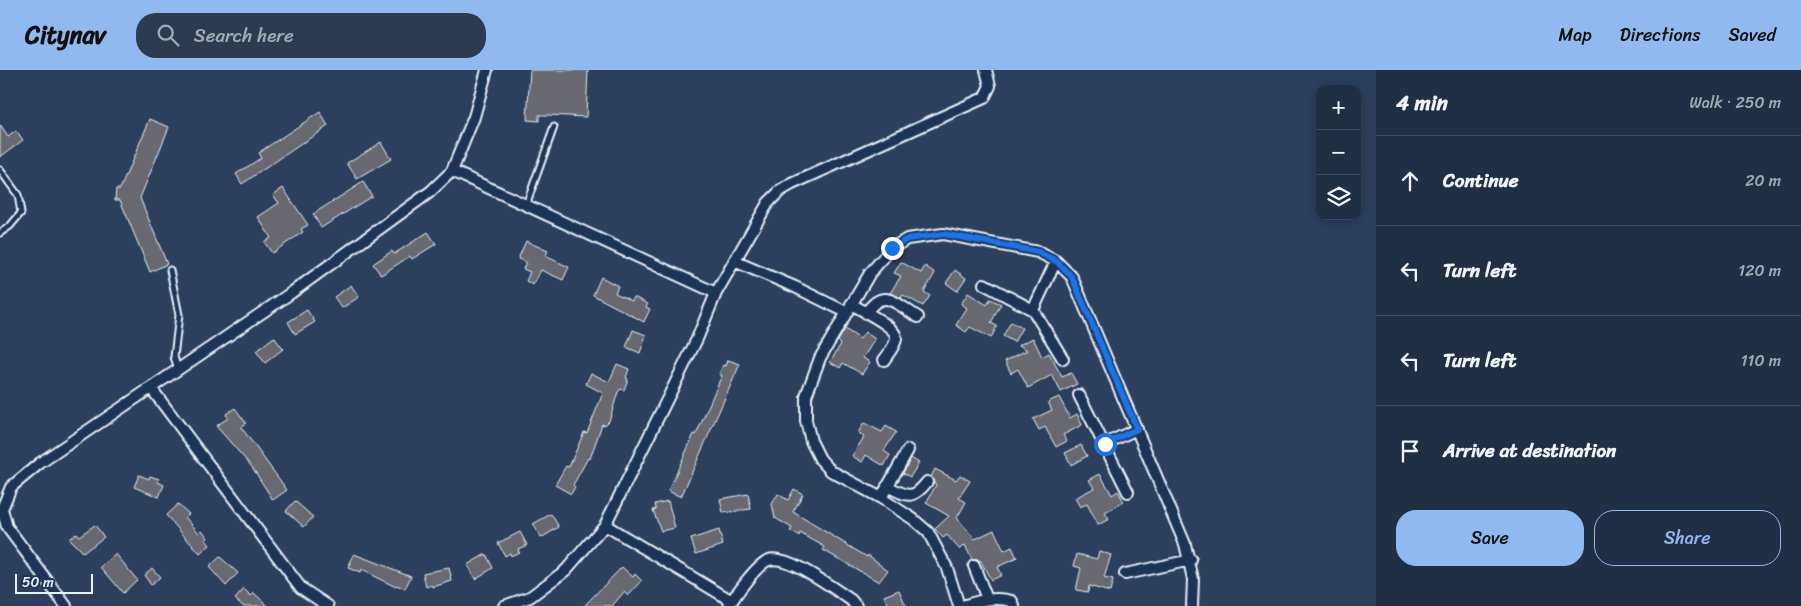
<!DOCTYPE html>
<html lang="en">
<head>
<meta charset="utf-8">
<style>
	:root { --surface:#212f45; --page:#2d3b50; --text:#f1f3f6; --muted:#a2a9b3; --line:#3e4a5e; --accent:#90b9f0 }
	body { margin:0; font-family:Sriracha,sans-serif; background:var(--page); color:var(--text) }
	.controls { position:absolute; right:15px; top:15px; display:grid; overflow:hidden; border-radius:10px; box-shadow:0 2px 12px #0003 }
	.controls button { width:45px; height:45px; display:grid; place-items:center; padding:0; border:0; border-bottom:1px solid var(--line); background:var(--surface); color:var(--text); font:25px sans-serif }
	.scale { position:absolute; left:15px; bottom:12px; width:78px; box-sizing:border-box; padding-left:5px; border:2px solid #e8f1f8; border-top:0; font-size:14px; line-height:18px; white-space:nowrap; color:#e8f1f8; -webkit-text-stroke:4px #1d3557; paint-order:stroke }
	.stop { position:absolute; width:15px; height:15px; margin:-11px; border:4px solid #1a73e8; border-radius:50%; background:#fff }
	.stop.end { background:#1a73e8; border-color:#fff; box-shadow:0 1px 5px #0008 }
	.list { margin:0; padding:0; list-style:none }
	h2 { display:flex; justify-content:space-between; align-items:center; height:65px; margin:0; padding:0 20px; font-size:21px }
	h2 small { font-size:16px; font-weight:400; color:var(--muted) }
	.list li { display:grid; grid-template-columns:32px 1fr auto; gap:15px; align-items:center; box-sizing:border-box; height:90px; padding:0 20px; border-top:1px solid var(--line) }
	.list b { display:block; font-size:19px; white-space:nowrap }
	.list em { font-size:16px; font-style:normal; color:var(--muted) }
	.actions { display:flex; gap:10px; padding:15px 20px }
	.actions a { flex:1; padding:11px 0; border:1px solid var(--accent); border-radius:20px; text-align:center; font-size:18px; color:var(--accent) }
	.actions .main { background:var(--accent); color:#111 }
	.icon { flex:none; width:28px; height:28px; fill:none; stroke:currentColor; stroke-width:2; stroke-linecap:round; stroke-linejoin:round }
	.map { position:relative; flex:none; width:1376px; height:536px; overflow:hidden }
	header { display:flex; align-items:center; gap:30px; box-sizing:border-box; height:70px; padding:0 25px; background:var(--accent); color:#111 }
	header strong { font-size:24px }
	nav { display:flex; gap:28px; margin-inline-start:auto; font-size:18px }
	.search { width:350px; height:45px; background:var(--page); display:flex; align-items:center; gap:12px; box-sizing:border-box; padding:0 18px; border-radius:20px; color:var(--muted); font-size:19px }
	main { display:flex }
	aside { flex:1; background:var(--surface) }
	.map>svg:first-child { display:block }
</style>
</head>
<body>
<header>
<strong>Citynav</strong>
<div class="search"><svg class="icon" aria-label="search" viewBox="0 0 24 24"><circle cx="10" cy="10" r="6"/><path d="M15 15l6 6"/></svg>Search here</div>
<nav><a>Map</a><a>Directions</a><a>Saved</a></nav>
</header>
<main>
<div class="map">
<svg width="1376" height="536" viewBox="0 0 1376 536">
	<rect width="100%" height="100%" fill="#2c3f5c"/>
	<filter id="ink" filterUnits="userSpaceOnUse"><feTurbulence type="fractalNoise" baseFrequency=".02" numOctaves="2"/><feDisplacementMap in="SourceGraphic" scale="10" xChannelSelector="R" yChannelSelector="G"/><feConvolveMatrix kernelMatrix="1 2 1 2 8 2 1 2 1" color-interpolation-filters="sRGB"/></filter>
	<g filter="url(#ink)">
		<path fill="#676871" stroke="#e8f1f8" d="M530,0h58l-2,47 -38,-2h-9v6l-12,-1z
			M320,42l8,14 -86,58 -6,-10 25,-16 -3,-5z
			M150,49l19,8 -29,71 27,66 -17,8 -30,-72h-5l1,-11h4z
			M0,55l8,12 8,-6 7,9 -23,17z
			M381,72l10,17 -34,20 -10,-16z
			M363,112l9,14 -51,32 -8,-14z
			M283,118l25,37 -7,4 2,3 -31,21 -8,-11 7,-4 -13,-21 21,-14 -6,-8z
			M428,162l8,12 -24,15 -2,-3 -29,19 -8,-11 19,-13 2,3z
			M526,171l22,10 -3,5 24,11 -6,13 -22,-10 -8,15 -7,-4 4,-9 -7,-3 3,-7 -8,-3z
			M901,192l20,11 4,-7 10,7 -11,19 6,4 -7,10 -20,-11 -2,3 -11,-5 11,-17 -7,-3z
			M955,200l11,8 -9,13 -11,-8z
			M601,207l17,9 -3,7 17,8 2,-4 14,7 -2,3 4,2 -6,13 -51,-27z
			M351,215l8,12 -17,11 -8,-11z
			M968,223l19,12 3,-6 11,5 -10,19 6,3 -6,12 -21,-11 -4,5 -10,-7 11,-17 -6,-4z
			M307,240l8,12 -20,12 -7,-12z
			M1011,252l11,6 -8,14 -11,-6z
			M845,259l15,10 5,-7 10,7 -12,19 7,4 -8,12 -19,-11 -3,5 -10,-6 11,-18 -3,-3z
			M633,260l13,5 -6,18 -14,-6z
			M274,267l9,12 -18,14 -9,-12z
			M1033,268l9,19 7,-4 13,24 9,-4 6,11 -16,8 -9,-17 -24,13 -10,-19 -7,4 -6,-12 22,-11 -8,-5z
			M728,290l12,4 -59,133 -13,-6 26,-57 2,1 26,-60 -3,-1 4,-9 3,1z
			M617,294l12,5 -3,9 2,1 -4,11 -3,-1 -3,3 -9,29 -4,4 -3,-1 -12,35 -2,-1 -15,27 2,2 -4,7 -16,-9 11,-19 3,1 15,-35 3,1 16,-40 -17,-9 5,-11 18,9z
			M1059,327l11,21 7,-4 5,11 -19,10 4,6 -11,6 -11,-20 -6,3 -6,-11 19,-9 -4,-8z
			M235,338l11,15 -5,4 46,63 -14,10 -21,-33 -36,-41 12,-8 -2,-4z
			M864,353l18,9 4,-6 10,6 -12,19 6,4 -6,11 -18,-11 -4,7 -10,-6 12,-19 -6,-4z
			M1081,375l6,11 -16,9 -6,-12z
			M911,388l8,5 -9,14 -7,-4z
			M935,399l21,11 4,-5 10,6 -11,17 7,4 -9,16 18,21 19,-9 10,21 8,-4 5,11 -20,9 4,8 -10,5 -11,-20h-8l-7,-15 -5,5 -13,-15 -4,3 -8,-9 14,-13 -23,-13 10,-18 -5,-8z
			M1100,404l12,21 6,-4 6,11 -19,11 4,6 -11,6 -11,-21 -7,3 -5,-9 19,-10 -5,-8z
			M139,405l10,4 1,-3 9,3 -1,3 6,3 -5,12 -25,-10z
			M794,419l9,5 -10,18 74,45 1,-2 20,15 -9,12 -56,-32 2,-3 -25,-14 -1,3 -9,-5 2,-3 -17,-10 -3,-14 6,-10 10,6z
			M748,424l3,15 -28,4 -3,-14z
			M295,431l18,16 -9,10 -18,-16z
			M668,431l7,27 -14,3 -8,-21 3,-1 -1,-5z
			M178,434l11,10 -4,3 14,16 3,-3 6,8 -2,2 4,5 -10,9 -34,-39z
			M551,444l8,13 -18,11 -8,-14z
			M95,455l9,12 -21,16 -14,-14 7,-6 3,3z
			M719,460l4,15 -27,9 -5,-15z
			M520,462l7,13 -9,4 1,3 -8,4 -1,-3 -5,3 -7,-13z
			M1099,481l12,4 -7,23 9,2 -3,12 -21,-6 -1,6 -12,-2 5,-22 -7,-2 3,-12 20,5z
			M116,484l21,26 -14,13 -22,-26z
			M354,484l57,22 -6,13 -8,-4 -1,2 -35,-17 -1,3 -12,-5z
			M486,484l7,14 -18,11 -8,-14z
			M220,487l18,16 -12,13 -17,-19z
			M622,497l11,10 2,-3 7,7 -14,15 -4,-4 -12,14h-28z
			M152,498l8,9 -9,8 -7,-10z
			M449,498l3,13 -19,6v-2l-7,2 -3,-14z
			M244,519l7,7 3,-3 14,13h-25l-8,-7z
			M899,520l7,16h-17l-5,-10z"/>
		<g fill="none" stroke-linecap="round" stroke-linejoin="round">
			<defs>
				<path id="lane" d="M0,100l18,25 3,18 -11,13 -10,7
					M526,135l28,-78
					M170,200l9,45 -5,42 4,12"/>
				<path id="street" d="M452,101l264,122
					M734,191l61,26 51,25
					M984,214l49,26 30,49
					M851,234c10,6 47,23 45,35 -1,7 -8,15 -12,21
					M1033,240l23,-49
					M866,243c18,-27 30,-9 52,4
					M151,318l150,200 27,18
					M1079,325l49,97
					M1105,374l32,-15
					M887,416c21,10 25,15 40,-4
					M881,428l27,-48
					M605,455l127,76
					M974,496l13,33
					M1125,504l66,-14
					M66,536l-59,-79 -5,-18 9,-22 29,-24 251,-170 139,-101 22,-21 22,-54 13,-47
					M504,536l26,-9 36,-27 39,-45 92,-186 19,-46 52,-90 12,-12 12,-7 192,-86 6,-12 -4,-16
					M729,536c6,-11 29,-43 40,-46 19,-6 65,29 82,40l5,6
					M959,536l-12,-38 -19,-36 -15,-13 -32,-21 -50,-27 -11,-12 -9,-18 -5,-20v-25l14,-38 50,-85 22,-25 15,-9 36,-5 95,18 18,9 16,16 113,267 8,35 -1,27
					M962,536c17,-5 32,-10 50,-5l2,5"/>
			</defs>
			<use href="#lane" stroke="#e8f1f8" stroke-width="9"/>
			<use href="#street" stroke="#e8f1f8" stroke-width="14"/>
			<use href="#lane" stroke="#1d3557" stroke-width="5"/>
			<use href="#street" stroke="#1d3557" stroke-width="10"/>
		</g>
	</g>
	<g fill="none" stroke-linecap="round" stroke-linejoin="round" filter="url(#ink)">
		<path stroke="#1a73e8" stroke-width="6" d="M892,178l15,-9 37,-5 94,18 18,9 16,16 65,152 -32,15"/>
	</g>
</svg>
<div class="controls">
<button>+</button>
<button>−</button>
<button><svg class="icon" aria-label="layers" viewBox="0 0 24 24"><path d="M12 4l9 5-9 5-9-5zM3 14l9 5 9-5"/></svg></button>
</div>
<div class="scale">50 m</div>
<div class="stop" style="left:1105px;top:374px"></div>
<div class="stop end" style="left:892px;top:178px"></div>
</div>
<aside>
<h2>4 min<small>Walk · 250 m</small></h2>
<ul class="list">
<li><svg class="icon" aria-label="ahead" viewBox="0 0 24 24"><path d="M12 20V5M6 11l6-6 6 6"/></svg><div><b>Continue</b></div><em>20 m</em></li>
<li><svg class="icon" aria-label="left" viewBox="0 0 24 24"><path d="M17 20v-9H6M10 6l-5 5 5 5"/></svg><div><b>Turn left</b></div><em>120 m</em></li>
<li><svg class="icon" aria-label="left" viewBox="0 0 24 24"><path d="M17 20v-9H6M10 6l-5 5 5 5"/></svg><div><b>Turn left</b></div><em>110 m</em></li>
<li><svg class="icon" aria-label="arrive" viewBox="0 0 24 24"><path d="M6 21V4h12l-3 4 3 4H6"/></svg><div><b>Arrive at destination</b></div></li>
</ul>
<div class="actions"><a class="main">Save</a><a>Share</a></div>
</aside>
</main>
</body>
</html>
